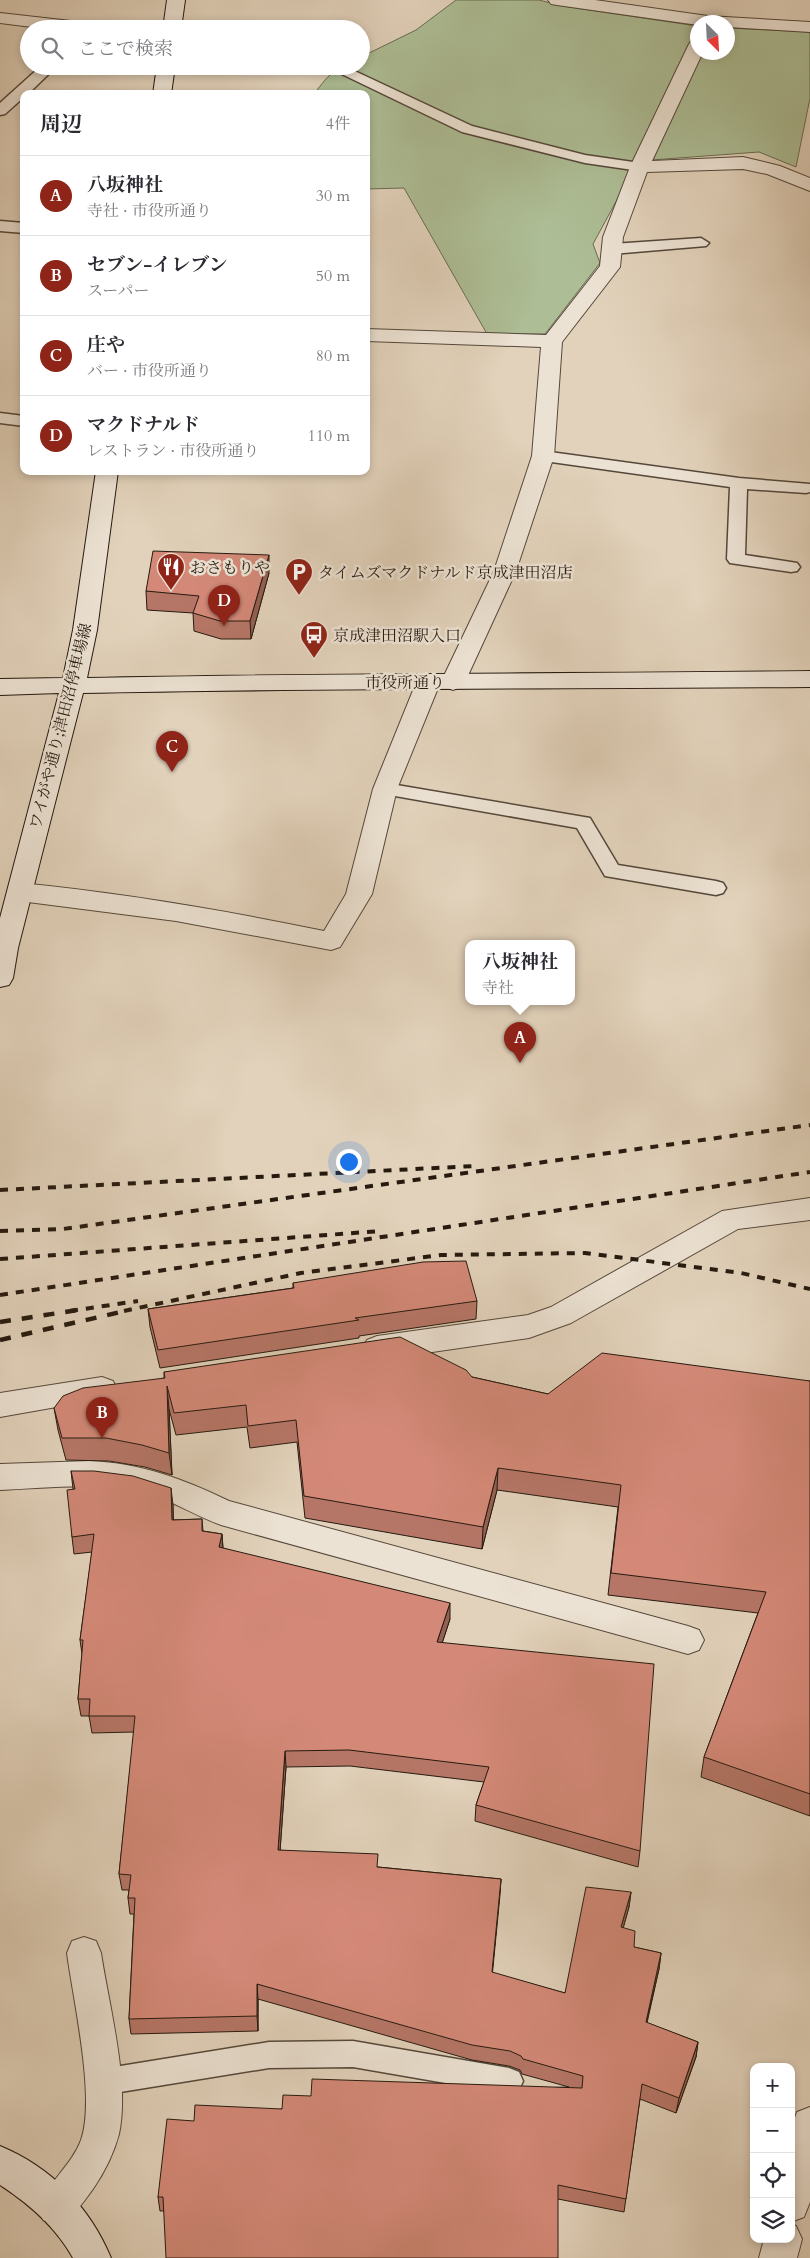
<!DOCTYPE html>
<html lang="ja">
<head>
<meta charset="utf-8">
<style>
	:root { --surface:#fff; --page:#f2f2f3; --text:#2b2b33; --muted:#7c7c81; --line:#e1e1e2; --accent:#8f2418 }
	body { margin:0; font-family:Cardo,"Noto Serif JP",serif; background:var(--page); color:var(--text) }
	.controls { position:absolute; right:15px; bottom:15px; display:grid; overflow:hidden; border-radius:10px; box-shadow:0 2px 8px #0003 }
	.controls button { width:45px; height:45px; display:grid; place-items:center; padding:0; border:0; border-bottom:1px solid var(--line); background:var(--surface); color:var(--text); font:25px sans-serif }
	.compass { position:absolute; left:690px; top:15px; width:45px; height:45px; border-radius:50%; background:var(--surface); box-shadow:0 2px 8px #0003; rotate:156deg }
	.you { position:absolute; left:348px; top:1161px; width:18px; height:18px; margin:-12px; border:4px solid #fff; border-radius:50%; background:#1a73e8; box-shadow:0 0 0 8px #1a73e833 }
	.badge { display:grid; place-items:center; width:32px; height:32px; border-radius:50%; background:var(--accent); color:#fff; font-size:16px; font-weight:700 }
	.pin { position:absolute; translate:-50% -41px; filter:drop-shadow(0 1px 2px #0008) }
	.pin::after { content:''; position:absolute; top:26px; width:18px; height:15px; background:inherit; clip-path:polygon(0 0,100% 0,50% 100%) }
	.popup { position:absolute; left:465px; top:940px; width:110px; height:65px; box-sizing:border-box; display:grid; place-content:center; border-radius:10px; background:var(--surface); filter:drop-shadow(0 1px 4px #0005); font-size:16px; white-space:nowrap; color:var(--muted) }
	.popup b { font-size:19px; color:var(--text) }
	.popup::after { content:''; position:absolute; left:50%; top:100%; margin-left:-10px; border:10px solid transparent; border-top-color:var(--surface) }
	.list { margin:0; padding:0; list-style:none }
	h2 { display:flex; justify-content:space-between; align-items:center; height:65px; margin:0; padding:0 20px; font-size:21px }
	h2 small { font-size:16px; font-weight:400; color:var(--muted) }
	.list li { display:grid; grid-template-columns:32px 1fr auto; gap:15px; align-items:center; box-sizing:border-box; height:80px; padding:0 20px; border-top:1px solid var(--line) }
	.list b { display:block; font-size:19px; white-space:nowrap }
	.list p { margin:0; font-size:16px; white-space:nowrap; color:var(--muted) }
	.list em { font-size:16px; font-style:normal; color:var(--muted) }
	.icon { flex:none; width:28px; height:28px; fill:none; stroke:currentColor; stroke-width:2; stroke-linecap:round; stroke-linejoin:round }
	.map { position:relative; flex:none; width:810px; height:2258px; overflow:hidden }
	.search { position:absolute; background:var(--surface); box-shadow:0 2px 8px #0003; left:20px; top:20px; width:350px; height:55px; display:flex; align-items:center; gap:12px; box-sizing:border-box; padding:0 18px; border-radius:28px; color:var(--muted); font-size:19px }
	.panel { position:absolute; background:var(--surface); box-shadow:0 2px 8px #0003; left:20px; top:90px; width:350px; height:385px; border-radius:10px }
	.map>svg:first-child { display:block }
</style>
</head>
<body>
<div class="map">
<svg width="810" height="2258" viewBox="0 0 810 2258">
	<rect width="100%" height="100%" fill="#e2d2bb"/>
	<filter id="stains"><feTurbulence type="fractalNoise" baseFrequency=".004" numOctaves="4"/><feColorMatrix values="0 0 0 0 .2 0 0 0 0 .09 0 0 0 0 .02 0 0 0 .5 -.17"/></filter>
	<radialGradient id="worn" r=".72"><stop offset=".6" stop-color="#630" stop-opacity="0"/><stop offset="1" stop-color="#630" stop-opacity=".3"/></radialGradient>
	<path fill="#adbd95" stroke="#6a6c52" d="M456,0h83l23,6 135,20 1,26h30v-24l82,4v66l-14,69 -37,-15 -121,9 -45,83 7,19 -55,71h-58l-83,-146 -38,1v-95h-52c16,-21 21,-28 47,-28v-9l55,-27z"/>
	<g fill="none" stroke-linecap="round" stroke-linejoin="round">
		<defs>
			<path id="lane" d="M41,66h16l-29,28h-4v3l-19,17 -5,1v-12z
				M325,66h19l128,60 113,29 55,8 7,4 -7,4 -55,-8 -123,-31z
				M0,221l24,2v10l-24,-2z
				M701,238l8,5 -3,3 -94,8 -8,-5 8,-5z
				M0,413l24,3v10l-24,-3z
				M543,451l196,27 71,6v8l-4,1 -59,-4 -2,66 46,7 6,1 3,4 -3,4 -6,1 -61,-9 -3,-4 3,-72 -193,-27 -2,-4 2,-4z
				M385,783l205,35 28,47 98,16 7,2 3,5 -3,5 -7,2 -111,-19 -28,-48 -199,-35 -2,-4 2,-4z
				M353,2041l156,27 10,4 4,9 -4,9 -10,4 -156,-27 -84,1 -167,27 -10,-4 -4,-9 4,-9 10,-4 167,-27z"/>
			<path id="street" d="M548,0h47l113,16 102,6v10l-82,-5v-5h-30v3l-141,-20 -6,-1z
				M0,13l80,9h92l6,1 3,4 -133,2 -48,-6z
				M698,39v13h5l-51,109 91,-4 37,9 30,12v13l-43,-17 -24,-5 -96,3 -24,65 -3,30 -58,75 -8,114 -38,115 -51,111 -4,5 -8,3 -8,-3 -4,-5 53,-111 38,-115 9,-109 -175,-6v-12l180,6 54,-69 3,-29 27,-70 59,-123 3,-4z
				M428,675l8,3 4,5 -43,106 -25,105 -32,53 -9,3 -155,-29 -156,-20 -9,-3 -4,-6 4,-6 9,-3c102,10 203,27 304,48l22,-37 27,-105 43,-106 4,-5z
				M810,1198v22l-72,9 -167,94 -42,15 -152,22 -10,-4 -5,-8 5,-8 10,-4 151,-21 23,-8 171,-96z
				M102,1377l11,4 4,8 -4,8 -113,20v-24z
				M90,1461c50,2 94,18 139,40l459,125 11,4 5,10 -5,10 -11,4 -467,-129c-23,-8 -44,-22 -67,-29 -50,-16 -103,-8 -154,-6v-26z
				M84,1937l12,4 5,12c8,53 29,129 18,181 -5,19 -15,39 -26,55 -11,15 -20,29 -37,36l-13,-5 -5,-13c10,-25 34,-42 43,-67 15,-42 -8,-141 -14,-187l5,-12z
				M810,2107v95l-6,15 -13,5v-94l6,-16z
				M791,2224l5,2 6,13 -5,19h-38l5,-19h27z"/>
			<path id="secondary" d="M167,0h18l-4,29h-18z
				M157,66h18l-4,28h-18z
				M96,471h22l-21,159 -10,48c241,-5 482,-4 723,-7v16c-242,2 -485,1 -727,6l-65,255 -5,30 -4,7 -9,2v-69l59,-225 -59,2v-16l63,-1 10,-48z
				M0,2146c51,21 90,61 111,112h-38c-17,-31 -44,-54 -73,-73z"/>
		</defs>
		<use href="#lane" stroke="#55483a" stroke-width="3"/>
		<use href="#street" stroke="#55483a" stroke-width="2"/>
		<use href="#secondary" stroke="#261a0f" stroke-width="2"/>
		<use href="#lane" fill="#ece2d3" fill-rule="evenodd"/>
		<use href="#street" fill="#ece2d3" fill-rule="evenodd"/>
		<use href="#secondary" fill="#ece2d3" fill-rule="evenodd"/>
		<path stroke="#261a0f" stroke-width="4" stroke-dasharray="8 8" stroke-linecap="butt" d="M0,1190l475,-24
			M0,1231l63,-2 747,-104
			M0,1259l381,-28
			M0,1295l810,-123
			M70,1311l68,-10
			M124,1311l177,-38 140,-18 144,-2 156,20 69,16"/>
		<path stroke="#261a0f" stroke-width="4.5" stroke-dasharray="11 11" stroke-linecap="butt" d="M0,1322l78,-12
			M0,1340l129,-30"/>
	</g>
	<path fill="#b67667" stroke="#261a0f" d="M269,573l-18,66h-30l-27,-8 -1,-18 -46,-3 -1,-19z
		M293,1283l184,18 -1,18 -117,17v2l-199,30 -10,-41 -2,-18 145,-21z
		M164,1372l308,5 76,17 262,-13v435l-109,-39 3,-20 54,-144 -150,-18 10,-88 -121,-17 -15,59 -177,-31 -8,-76 -47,6 -3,-21 -71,8 -7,-26 3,66 -27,-8 -36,-6 -43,-1 -8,-30 -4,-22 110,-30z
		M71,1471l102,34v15l29,-1 1,12 19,3 1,14 227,71 -8,24 198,208 -2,16 -163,-46 1,-16 8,-23 -134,-16 -64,1 -6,83 98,17 123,12 -9,94 73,20 66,-101 -2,15 -6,21 11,19 27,6 -2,16 -12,54 51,19 -2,15 -20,56 -36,-14 -16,113 -66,-13 -398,12 -2,-14 36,-76 88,-12 29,-13 258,-9 -47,-13 -2,-4 -11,-4 -37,-6 -214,-61v32l-127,3 -2,-15 5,-105h-4l-2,-16 1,-8h-7l-3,-16 15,-142 -42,1 -3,-17h-8l-3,-17 4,-45 -2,-14 12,-88 -18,2 -2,-17 1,-48z"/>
	<path fill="#946054" stroke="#261a0f" d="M269,555v18l-18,66 -1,-18z
		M167,1386l2,23 3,66 -3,-22z
		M498,1468l-1,22 -15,59 1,-22z
		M171,1488l2,17 1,32 -2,-17z
		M222,1534l1,17 -4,-4z
		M450,1603v16l-13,40v-17z
		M285,1751l1,16 -7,99 -1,-16z
		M501,1879l-1,16 -9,93 1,-16z
		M631,1892l-2,15 -10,36 2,-16z
		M661,1953l-2,16 -16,68 3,-15z
		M257,1984l1,15v32l-1,-15z
		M698,2042l-2,15 -20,56 3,-15z"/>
	<path fill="#d48978" stroke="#261a0f" d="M153,551l116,4 -19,66h-30l-27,-8 6,-17 -53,-5z
		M466,1261l11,40 -122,17 4,2 -201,30 -10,-41 146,-21 -1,-5 130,-21z
		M400,1337l66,33 6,7 76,17 54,-41 208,28v413l-106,-37 62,-165 -155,-19 10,-88 -123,-17 -15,59 -179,-31 -8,-76 -48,6 -2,-21 -72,8 -7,-27 2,67 -27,-8 -36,-7h-44l-8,-30 9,-12 20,-8 82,-10 -1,-6z
		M71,1471h23l39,5 38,12 1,32 30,-1v12l20,3 -3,13 231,56 -13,39 217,22 -14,187 -164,-46 13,-38 -140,-17 -64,1 -7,99 100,4 -1,13 124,12 -9,93 73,21 21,-106 45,5 -10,35 14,4 -1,16 27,6 -15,69 52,20 -19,56 -37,-14 -16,115 -68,-14v73h-392l-3,-61h-5l9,-78 27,2 1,-16 87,4 1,-14 28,1 1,-17 270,9 1,-12 -60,-17 -2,-3 -11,-5 -38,-6 -215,-61v32l-128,3 6,-121h-7l3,-23 -12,-1 16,-158h-46l1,-17h-12l5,-59h-3l14,-106 -22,3 -5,-47 8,-1z"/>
	<defs>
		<symbol id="restaurant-pin" viewBox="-11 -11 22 30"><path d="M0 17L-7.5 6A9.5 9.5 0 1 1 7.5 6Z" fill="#8f2418" stroke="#ece2d3"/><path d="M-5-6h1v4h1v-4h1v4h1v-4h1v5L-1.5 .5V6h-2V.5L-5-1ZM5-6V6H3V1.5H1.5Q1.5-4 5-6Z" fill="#fff"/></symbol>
		<symbol id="parking-pin" viewBox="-11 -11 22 30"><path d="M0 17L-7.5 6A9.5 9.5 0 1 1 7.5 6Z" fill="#8f2418" stroke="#ece2d3"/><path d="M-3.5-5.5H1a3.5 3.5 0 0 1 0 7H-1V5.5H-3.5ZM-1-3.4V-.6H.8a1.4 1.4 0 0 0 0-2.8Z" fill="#fff"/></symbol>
		<symbol id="bus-pin" viewBox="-11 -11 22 30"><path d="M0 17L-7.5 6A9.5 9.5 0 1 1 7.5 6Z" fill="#8f2418" stroke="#ece2d3"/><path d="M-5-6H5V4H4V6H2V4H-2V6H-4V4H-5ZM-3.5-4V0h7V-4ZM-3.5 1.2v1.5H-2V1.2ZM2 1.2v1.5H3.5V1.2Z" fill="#fff"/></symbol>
	</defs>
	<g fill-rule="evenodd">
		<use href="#restaurant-pin" x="155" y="551" width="32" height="43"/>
		<use href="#parking-pin" x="283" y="556" width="32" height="43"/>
		<use href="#bus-pin" x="298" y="619" width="32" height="43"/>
	</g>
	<g text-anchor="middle" stroke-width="5" stroke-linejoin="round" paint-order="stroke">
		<g font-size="16" fill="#261a0f" stroke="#ece2d3" text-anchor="start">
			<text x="190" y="573">おさもりや</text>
			<text x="318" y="578">タイムズマクドナルド京成津田沼店</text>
			<text x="333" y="641">京成津田沼駅入口</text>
		</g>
		<g font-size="16" fill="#261a0f" stroke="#ece2d3">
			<text x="405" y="688">市役所通り</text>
			<text transform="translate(60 726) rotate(-76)" y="6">ワイがや通り;津田沼停車場線</text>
		</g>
	</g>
	<rect width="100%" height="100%" filter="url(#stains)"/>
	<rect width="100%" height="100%" fill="url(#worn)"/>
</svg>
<div class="controls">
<button>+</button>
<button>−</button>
<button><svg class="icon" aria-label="locate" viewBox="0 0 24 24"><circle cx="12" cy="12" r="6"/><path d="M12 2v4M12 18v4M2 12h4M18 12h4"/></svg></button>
<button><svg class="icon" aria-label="layers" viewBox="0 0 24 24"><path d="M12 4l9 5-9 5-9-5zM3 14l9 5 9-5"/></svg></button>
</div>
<svg class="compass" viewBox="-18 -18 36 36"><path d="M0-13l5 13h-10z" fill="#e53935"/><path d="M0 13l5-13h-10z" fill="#7c7c81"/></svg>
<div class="you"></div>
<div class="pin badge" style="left:520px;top:1063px">A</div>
<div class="popup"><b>八坂神社</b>寺社</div>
<div class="pin badge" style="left:102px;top:1438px">B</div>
<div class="pin badge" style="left:172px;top:772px">C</div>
<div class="pin badge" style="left:224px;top:626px">D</div>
<div class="search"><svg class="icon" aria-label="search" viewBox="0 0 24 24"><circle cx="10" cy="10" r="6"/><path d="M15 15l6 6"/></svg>ここで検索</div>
<section class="panel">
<h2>周辺<small>4件</small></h2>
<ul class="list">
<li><span class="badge">A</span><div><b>八坂神社</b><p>寺社 · 市役所通り</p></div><em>30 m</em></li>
<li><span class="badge">B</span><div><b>セブン-イレブン</b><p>スーパー</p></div><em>50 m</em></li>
<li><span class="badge">C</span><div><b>庄や</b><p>バー · 市役所通り</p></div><em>80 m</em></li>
<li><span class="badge">D</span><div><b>マクドナルド</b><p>レストラン · 市役所通り</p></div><em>110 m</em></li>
</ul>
</section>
</div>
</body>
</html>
